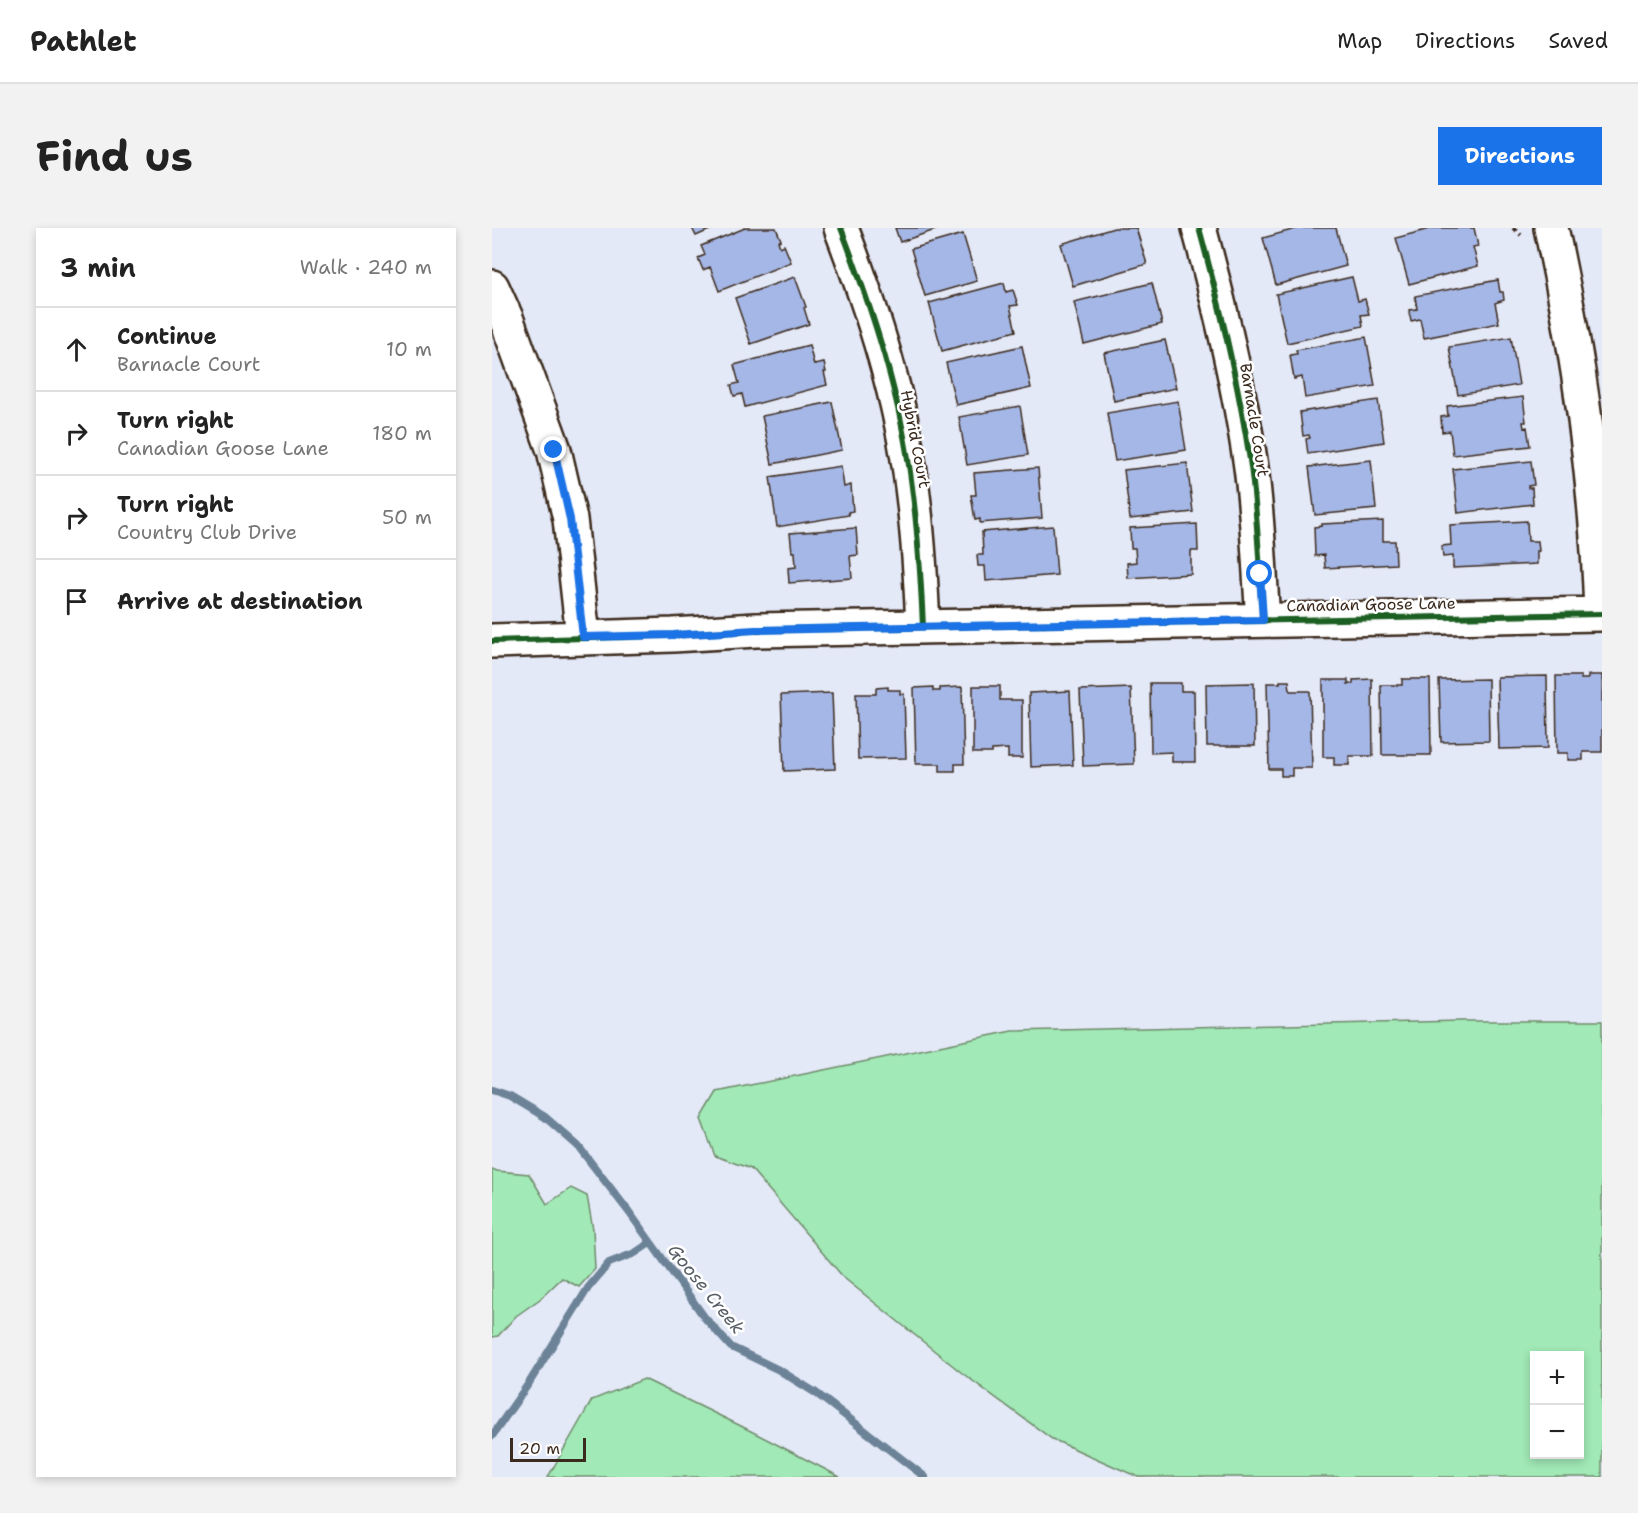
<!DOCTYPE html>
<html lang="en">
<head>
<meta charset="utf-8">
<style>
	:root { --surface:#fff; --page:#f2f2f2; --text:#222; --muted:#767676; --line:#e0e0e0; --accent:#1a73e8 }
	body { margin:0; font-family:"Shantell Sans",sans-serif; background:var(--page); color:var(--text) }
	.controls { position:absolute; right:18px; bottom:18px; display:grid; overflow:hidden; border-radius:0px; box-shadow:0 3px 9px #0003 }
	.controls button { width:54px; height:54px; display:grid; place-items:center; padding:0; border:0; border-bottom:2px solid var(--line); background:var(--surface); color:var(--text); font:30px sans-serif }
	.scale { position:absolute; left:18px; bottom:15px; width:76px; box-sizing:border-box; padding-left:6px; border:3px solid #3b2a1e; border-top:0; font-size:16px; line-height:21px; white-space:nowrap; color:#3b2a1e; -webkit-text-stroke:4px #fff; paint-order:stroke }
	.stop { position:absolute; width:18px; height:18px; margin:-14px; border:4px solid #1a73e8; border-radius:50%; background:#fff }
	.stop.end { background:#1a73e8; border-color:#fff; box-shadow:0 2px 6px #0008 }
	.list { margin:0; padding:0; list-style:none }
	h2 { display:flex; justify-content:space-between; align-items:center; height:78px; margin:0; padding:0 24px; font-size:26px }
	h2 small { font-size:20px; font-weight:400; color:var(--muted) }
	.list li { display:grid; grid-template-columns:39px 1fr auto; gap:18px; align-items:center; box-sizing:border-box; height:84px; padding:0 24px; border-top:2px solid var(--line) }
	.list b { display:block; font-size:22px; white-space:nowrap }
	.list p { margin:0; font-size:20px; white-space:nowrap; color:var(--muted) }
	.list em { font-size:20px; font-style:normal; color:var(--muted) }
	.icon { flex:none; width:33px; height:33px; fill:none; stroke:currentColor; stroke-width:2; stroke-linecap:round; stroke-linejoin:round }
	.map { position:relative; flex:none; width:1110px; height:1249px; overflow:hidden; border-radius:0px }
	header { display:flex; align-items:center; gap:36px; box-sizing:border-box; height:84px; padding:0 30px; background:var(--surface); border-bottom:2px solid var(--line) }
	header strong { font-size:28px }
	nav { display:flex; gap:33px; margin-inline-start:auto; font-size:21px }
	.intro { display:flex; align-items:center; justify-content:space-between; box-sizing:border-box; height:144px; padding:0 36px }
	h1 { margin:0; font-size:42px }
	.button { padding:15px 27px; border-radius:0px; background:var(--accent); color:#fff; font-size:21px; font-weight:700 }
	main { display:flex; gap:36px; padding:0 36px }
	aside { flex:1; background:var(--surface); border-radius:0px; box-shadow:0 3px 9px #0003 }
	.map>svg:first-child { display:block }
</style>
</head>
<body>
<header>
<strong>Pathlet</strong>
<nav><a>Map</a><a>Directions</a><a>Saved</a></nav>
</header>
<div class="intro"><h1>Find us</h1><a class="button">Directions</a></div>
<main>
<aside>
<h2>3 min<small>Walk · 240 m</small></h2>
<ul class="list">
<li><svg class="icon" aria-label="ahead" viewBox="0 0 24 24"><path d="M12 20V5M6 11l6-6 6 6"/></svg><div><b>Continue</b><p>Barnacle Court</p></div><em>10 m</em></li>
<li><svg class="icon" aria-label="right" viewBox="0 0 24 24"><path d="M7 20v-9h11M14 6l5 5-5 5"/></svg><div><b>Turn right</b><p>Canadian Goose Lane</p></div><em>180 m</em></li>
<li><svg class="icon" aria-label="right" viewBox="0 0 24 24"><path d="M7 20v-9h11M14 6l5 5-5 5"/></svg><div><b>Turn right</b><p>Country Club Drive</p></div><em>50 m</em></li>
<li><svg class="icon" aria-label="arrive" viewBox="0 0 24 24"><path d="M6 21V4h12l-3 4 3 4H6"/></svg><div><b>Arrive at destination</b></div></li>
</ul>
</aside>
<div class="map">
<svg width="1110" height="1249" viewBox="0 0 1110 1249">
	<rect width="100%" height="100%" fill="#e4e9f8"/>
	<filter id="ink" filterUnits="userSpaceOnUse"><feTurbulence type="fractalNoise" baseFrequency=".0167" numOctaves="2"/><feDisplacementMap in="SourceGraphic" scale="12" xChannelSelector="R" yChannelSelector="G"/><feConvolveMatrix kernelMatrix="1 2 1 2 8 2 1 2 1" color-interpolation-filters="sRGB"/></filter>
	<g filter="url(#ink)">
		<path fill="#a1e9b6" stroke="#6e8a6a" stroke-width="1.5" fill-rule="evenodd" d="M969,793h141v456h-464l-86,-38 -90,-66 -118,-95 -93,-109 -36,-13 -14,-37 16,-27 295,-61zM1042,1128h46v98h-46z
			M0,941l5,2 32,3 18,30 24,-16 16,8 6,33 2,40 -16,18 -17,-9 -22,21 -24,17 -18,20 -6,1z
			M152,1151l97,47 99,51h-292l44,-77z"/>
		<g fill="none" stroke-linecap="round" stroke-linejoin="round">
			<path stroke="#6c8397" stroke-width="8" d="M0,862l18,6 35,21 33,29 51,66 76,106 26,29 48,23 37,23 109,84
				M0,1208l37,-53 59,-95 21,-25 26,-10 15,-10"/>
		</g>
		<path fill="#a5b7e6" stroke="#3b2a1e" stroke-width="1.5" d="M200,0h22l-18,8z
			M253,0h31l5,12 -3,1 2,6 4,-2 7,17 -72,29 -9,-24 -7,3 -5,-12 7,-3 -4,-9z
			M403,0h46l-41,14z
			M622,0h22l11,36 -74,22 -12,-42z
			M807,0h37l10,38 -70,19 -13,-47z
			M941,0h41l4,18 -5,1 5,19 -69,18 -13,-46z
			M471,6l14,47 -52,15 -14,-47z
			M303,49l11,30 -2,1 5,16 -58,20 -16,-46z
			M860,49l6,24 7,-2 4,15 -8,1 2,11 -76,17 -11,-49z
			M1006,52l2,12h3l1,8 -9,3 4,20 -75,15 -4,-19 -9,2 -2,-11 8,-1 -2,-13z
			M512,55l2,9 7,-2 5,15 -8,1 6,25 -74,20 -13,-48z
			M660,55l10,41 -78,20 -10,-42z
			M874,109l9,49 -70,12 -3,-21 -8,2 -4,-24 7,-1 -1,-4z
			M1019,109l8,48 -61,10 -9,-48z
			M673,112l11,48 -62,13 -10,-48z
			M317,117l5,20 10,-2 2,9h-2l3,13 -82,22 -3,-13 -8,2 -3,-11 8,-2 -5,-18z
			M530,118l9,42 -75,17 -10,-42z
			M1031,169l3,25h-3l1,6 3,-1 3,19 -77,9 -3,-24 -8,1 -1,-15 7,-1 -1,-10z
			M886,172l6,42 -76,12 -2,-15 4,-1 -1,-3 -6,1 -3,-24z
			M686,173l8,49 -71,11 -8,-48z
			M340,174l10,48 -70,14 -10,-48z
			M528,178l8,49 -61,10 -8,-48z
			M879,232l5,49 -61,6 -6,-48z
			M1039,233l3,24 -6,1v2h4l1,16 -75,9 -5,-44z
			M695,235l6,49 -63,7 -6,-49z
			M349,238l3,21 7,-2 2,26 -5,1 1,3 -72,12 -7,-50z
			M546,240l4,50 -62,5v-4l-5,1 -4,-25h5l-2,-22z
			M891,293v20h12l1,23 -71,4 -1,-13 -9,1 -1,-29 8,-1v-2z
			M1035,293l1,20h10l1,10h-2v13l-84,4v-12l-10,1 -1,-11 9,-1 -1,-20z
			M705,296l1,27h-7v23l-63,4 -1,-15 9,-1 -1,-14h-4l-1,-20z
			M561,298l4,49 -71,6 -1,-15h-7l-1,-11h6l-1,-23z
			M364,300l2,27 -8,1 2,22 -63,5 -1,-15 8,-1 -1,-15h-3l-2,-19z
			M1096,447h14v77h-19v8h-15v-7h-11l-1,-77h25v3h7z
			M1055,448l1,72 -49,1 -2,-72z
			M880,451l1,77h-24v9h-15v-8h-11v-77h25v4h5v-4z
			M910,451h28l1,76h-49l-1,-70h21z
			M996,451l1,62 -48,1 -2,-62z
			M788,453h9l1,10h20l2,77h-20v8h-11v-7h-12l-2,-86h13z
			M658,455h31v8h13l1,71h-23v-10l-21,1z
			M762,455l1,63h-48l-1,-62z
			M481,458h27v14h22v58h-14v-9l-16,1v3h-19z
			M396,459v3h12v4h4l2,64 -48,1 -2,-65h20v-6z
			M441,459v4h7v-3l22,-1 2,77h-9v7h-15v-7h-24l-2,-76z
			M639,460l3,76 -51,2 -3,-76z
			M578,463l3,74 -42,2 -2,-74z
			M340,465l3,76 -51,2 -3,-76z"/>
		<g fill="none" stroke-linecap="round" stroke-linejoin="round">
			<defs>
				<path id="minor" d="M349,0c32,84 60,169 71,259 6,46 9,93 11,140
					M707,0c21,77 39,154 51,232 8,53 9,107 13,160
					M1059,0c28,127 46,256 50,386
					M0,59l14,31 48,132 16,69 13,118
					M0,413l181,-6 83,-5 846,-16"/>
			</defs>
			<use href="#minor" stroke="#3b2a1e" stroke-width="38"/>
			<path stroke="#3b2a1e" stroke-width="4" stroke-dasharray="4.5 4.5" stroke-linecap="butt" d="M1021,0l8,7"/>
			<use href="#minor" stroke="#fff" stroke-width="33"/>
			<defs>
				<path id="cycleway" d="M349,0c32,84 60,169 71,259 6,46 9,93 11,140
					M707,0c21,77 39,154 51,232 8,53 9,107 13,160
					M0,413l181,-6 83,-5 846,-16"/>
			</defs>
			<use href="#cycleway" stroke="#fff" stroke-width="10"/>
			<use href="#cycleway" stroke="#1b5e20" stroke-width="6"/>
		</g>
	</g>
	<g fill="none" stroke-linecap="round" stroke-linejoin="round" filter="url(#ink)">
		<path stroke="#1a73e8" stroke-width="8" d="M62,222l16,69 13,118 91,-2 82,-5 507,-10 -3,-46"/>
	</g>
	<g text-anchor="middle" stroke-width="5" stroke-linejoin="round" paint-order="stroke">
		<g font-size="16" fill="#3b2a1e" stroke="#fff">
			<text transform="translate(763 192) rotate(81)" y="6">Barnacle Court</text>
			<text transform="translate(424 211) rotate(79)" y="6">Hybrid Court</text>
			<text transform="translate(879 376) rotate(-1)" y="6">Canadian Goose Lane</text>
		</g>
		<g font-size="18" font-style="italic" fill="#575e65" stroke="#fff">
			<text transform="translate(214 1061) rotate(51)" y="6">Goose Creek</text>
		</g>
	</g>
</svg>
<div class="controls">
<button>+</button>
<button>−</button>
</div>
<div class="scale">20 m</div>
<div class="stop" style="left:768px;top:346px"></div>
<div class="stop end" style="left:62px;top:222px"></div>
</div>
</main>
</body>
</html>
